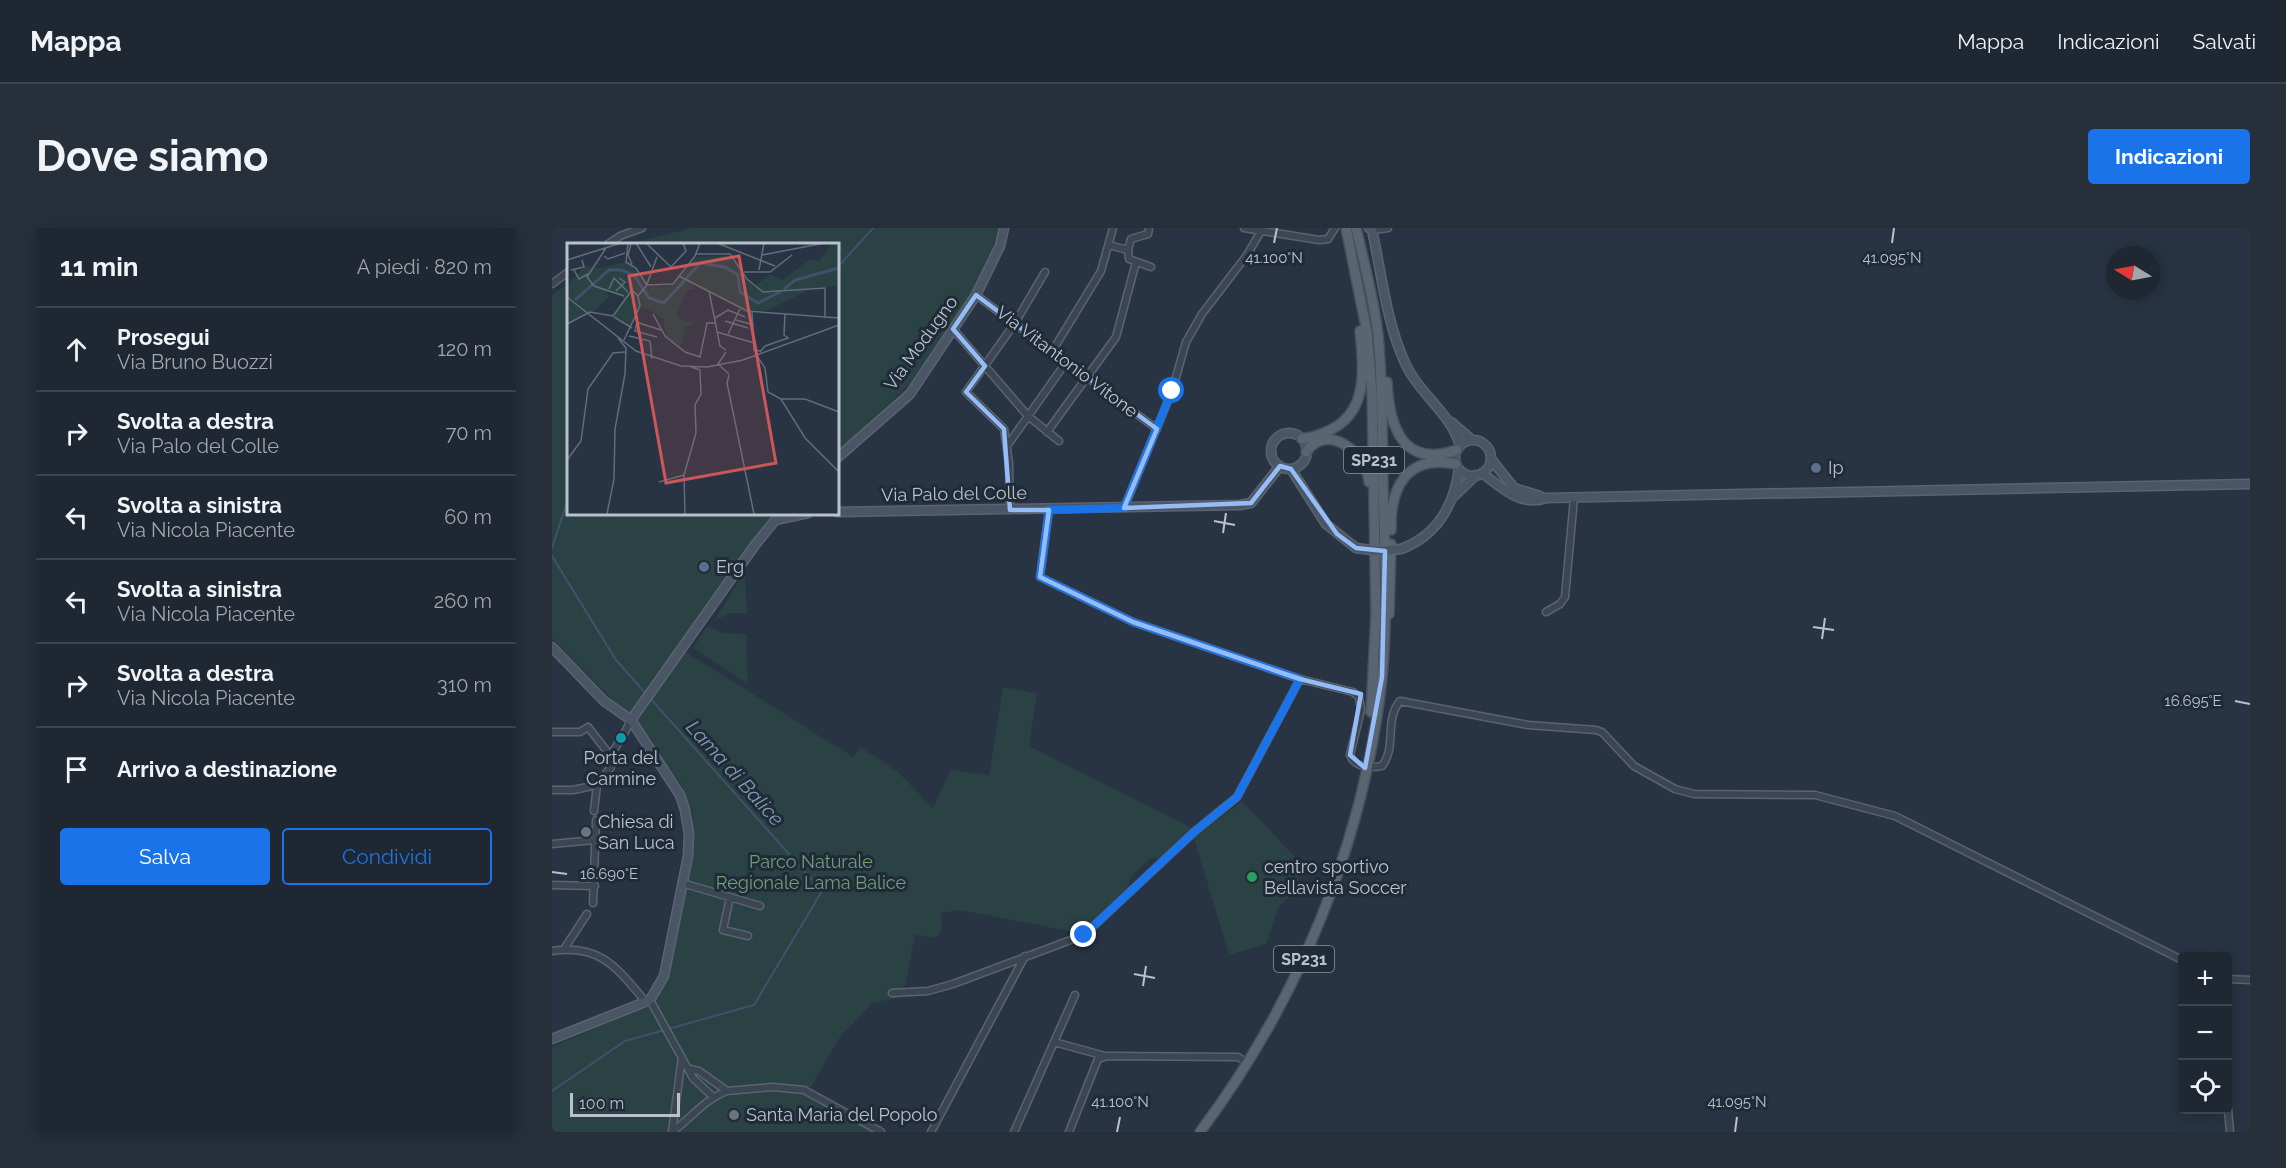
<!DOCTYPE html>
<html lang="it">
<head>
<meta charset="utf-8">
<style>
	:root { --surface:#1e2732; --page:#262f3a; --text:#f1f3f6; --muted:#a1a5ac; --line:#3c444d; --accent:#1a73e8 }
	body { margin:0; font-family:Raleway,sans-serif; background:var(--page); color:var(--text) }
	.controls { position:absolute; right:18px; bottom:18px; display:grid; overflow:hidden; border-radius:6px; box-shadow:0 3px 15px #0003 }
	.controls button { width:54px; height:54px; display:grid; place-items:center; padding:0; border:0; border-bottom:2px solid var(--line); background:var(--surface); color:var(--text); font:30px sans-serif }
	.compass { position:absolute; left:1554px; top:18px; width:54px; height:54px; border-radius:50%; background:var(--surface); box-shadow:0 3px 15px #0003; rotate:280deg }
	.scale { position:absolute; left:18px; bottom:15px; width:110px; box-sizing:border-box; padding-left:6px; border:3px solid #b9c1cc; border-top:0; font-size:16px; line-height:21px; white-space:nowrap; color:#b9c1cc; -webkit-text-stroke:4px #202b38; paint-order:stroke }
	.stop { position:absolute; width:18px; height:18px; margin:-14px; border:4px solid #1a73e8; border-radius:50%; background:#fff }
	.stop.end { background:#1a73e8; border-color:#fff; box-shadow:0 2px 6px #0008 }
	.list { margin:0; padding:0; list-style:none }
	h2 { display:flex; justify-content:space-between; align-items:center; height:78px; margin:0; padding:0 24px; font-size:26px }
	h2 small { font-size:20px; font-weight:400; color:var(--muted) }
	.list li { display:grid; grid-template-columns:39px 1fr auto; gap:18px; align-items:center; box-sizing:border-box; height:84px; padding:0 24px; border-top:2px solid var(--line) }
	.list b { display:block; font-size:22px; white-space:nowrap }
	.list p { margin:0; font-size:20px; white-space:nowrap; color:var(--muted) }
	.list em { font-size:20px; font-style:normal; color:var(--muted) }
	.actions { display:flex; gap:12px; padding:18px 24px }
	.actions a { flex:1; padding:14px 0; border:2px solid var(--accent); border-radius:6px; text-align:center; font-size:21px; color:var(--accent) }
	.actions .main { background:var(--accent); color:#fff }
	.icon { flex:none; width:33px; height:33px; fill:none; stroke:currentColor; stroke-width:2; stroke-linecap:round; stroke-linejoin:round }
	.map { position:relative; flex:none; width:1698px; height:904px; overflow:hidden; border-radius:6px }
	header { display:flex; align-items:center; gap:36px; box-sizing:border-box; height:84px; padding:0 30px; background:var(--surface); border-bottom:2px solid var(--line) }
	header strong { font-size:28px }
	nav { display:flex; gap:33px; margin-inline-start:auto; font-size:21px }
	.intro { display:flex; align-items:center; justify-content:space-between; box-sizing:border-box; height:144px; padding:0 36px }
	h1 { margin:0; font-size:42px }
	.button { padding:15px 27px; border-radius:6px; background:var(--accent); color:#fff; font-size:21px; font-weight:700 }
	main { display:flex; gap:36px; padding:0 36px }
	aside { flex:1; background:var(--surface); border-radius:6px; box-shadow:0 3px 15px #0003 }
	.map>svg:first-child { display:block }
</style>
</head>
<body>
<header>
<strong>Mappa</strong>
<nav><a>Mappa</a><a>Indicazioni</a><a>Salvati</a></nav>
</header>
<div class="intro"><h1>Dove siamo</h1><a class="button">Indicazioni</a></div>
<main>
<aside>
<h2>11 min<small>A piedi · 820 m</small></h2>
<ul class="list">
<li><svg class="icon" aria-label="ahead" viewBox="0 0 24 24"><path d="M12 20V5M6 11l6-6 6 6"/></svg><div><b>Prosegui</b><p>Via Bruno Buozzi</p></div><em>120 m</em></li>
<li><svg class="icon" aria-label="right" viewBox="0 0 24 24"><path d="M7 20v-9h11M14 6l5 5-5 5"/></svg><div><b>Svolta a destra</b><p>Via Palo del Colle</p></div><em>70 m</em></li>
<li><svg class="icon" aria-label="left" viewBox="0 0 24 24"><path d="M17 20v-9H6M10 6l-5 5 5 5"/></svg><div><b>Svolta a sinistra</b><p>Via Nicola Piacente</p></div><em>60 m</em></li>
<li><svg class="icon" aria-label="left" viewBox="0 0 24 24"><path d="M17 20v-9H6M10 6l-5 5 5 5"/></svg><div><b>Svolta a sinistra</b><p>Via Nicola Piacente</p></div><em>260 m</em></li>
<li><svg class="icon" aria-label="right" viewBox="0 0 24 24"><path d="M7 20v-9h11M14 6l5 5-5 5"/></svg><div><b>Svolta a destra</b><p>Via Nicola Piacente</p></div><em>310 m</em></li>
<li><svg class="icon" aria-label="arrive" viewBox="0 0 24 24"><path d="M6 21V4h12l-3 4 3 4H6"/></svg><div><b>Arrivo a destinazione</b></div></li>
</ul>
<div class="actions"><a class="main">Salva</a><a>Condividi</a></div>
</aside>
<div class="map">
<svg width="1698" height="904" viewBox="0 0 1698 904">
	<rect width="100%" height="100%" fill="#283443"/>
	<path fill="#2a4244" d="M141,0h305l-11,46 -63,96 -87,84v-210h-209z
		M16,55v230h210l-61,77 -36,59 172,108 8,-10 36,24 36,37 18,-38 38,5 14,-88 34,6 -8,53 163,82 -32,30h-9l-21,19 -2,10 -49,46 -119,-23 -19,3 1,17 -7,8 -20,-3 -12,62 -31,6 -32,34 -34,58 68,37h-322v-85l83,-36 21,-6 36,-159 1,-32 -13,-31 -41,-55 -87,-90v-343z
		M190,348h3l2,37h-17l-16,8z
		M155,398l16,7 23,1 2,50 -55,-36z
		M690,573l58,61 -2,29 -19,15 -13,38 -37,11 -35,-117z"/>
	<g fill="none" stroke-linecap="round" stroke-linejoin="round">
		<path stroke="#3e526c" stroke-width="2" d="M285,40l36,-40
			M0,320l16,-49
			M0,328l64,104 206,231 -68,114 -129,36 -73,50"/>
		<defs>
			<path id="street" d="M692,0l75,12 9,-1 7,-11
				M820,2l16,-2
				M56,16l12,-8 22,-8
				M557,17l19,5 1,9 22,8
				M576,22l3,-11 17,-5 1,-6
				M0,56l16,-12
				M424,67l181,134
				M401,101l75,87 31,25
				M501,122l48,-79 12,-43
				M495,204l69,-95 20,-75
				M455,218l60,-85
				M572,280l48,-117 14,-49 16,-28 45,-59 14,-24
				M458,282l-1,-47 -5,-34 -38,-37 49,-69 30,-51
				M994,384l14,-8 5,-7 9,-99
				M748,451l53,13 6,5 2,13 -11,45c5,13 19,13 32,11 15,-19 2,-46 18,-65l128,24 68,5 6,2 32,34 41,23 19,5 121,1 80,21 287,144
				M0,504h28l8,-5 25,32
				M71,508l8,-16
				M0,562h21l24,-5
				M42,583l3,-26 14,-18 3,-17 6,-10
				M0,616l42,-4
				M130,655l78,23
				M0,657l43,1
				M178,669l-7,33 25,6
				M41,675l3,-83
				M12,721l23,-35
				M0,723c49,-7 65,17 93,50
				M1676,751l22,1
				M340,765l36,-2 25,-7 131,-49 110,-103 43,-35 63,-118 -167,-57 -93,-45 9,-67
				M98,772l43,78 19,18
				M502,814l51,14
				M175,863l46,-4 31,3 77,42
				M1676,881l2,23
				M120,904c19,-14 33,-33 55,-41l-28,-20 -9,-2
				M120,904l10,-75
				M379,904l94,-176
				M462,904l61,-137
				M517,904l29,-73 9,-3 131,1 10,6"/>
			<path id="secondary" d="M817,0l3,2c10,44 14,93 34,135 14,30 45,48 54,81
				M899,194l21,18
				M719 223a18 18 0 1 1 36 0a18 18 0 1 1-36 0Z
				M903 230a18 18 0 1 1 36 0a18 18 0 1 1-36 0Z
				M285,230l73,-64 66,-99 24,-49 4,-18
				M939,231l23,29 26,8
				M739,241l35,55 30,24
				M930,245c19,14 38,34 64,25l704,-14
				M900,270l24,-23
				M285,284l403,-7 11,-2 29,-37
				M223,292l33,-7
				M849,321c35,-13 53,-43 58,-80
				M0,419l52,54 27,19 49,75 5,15 4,24 -1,22 -24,120 -14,24 -98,39
				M79,492l124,-175 26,-32"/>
			<path id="primary" d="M794,0l21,104 5,60 4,222 -5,98
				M835,154c2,43 15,87 70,68
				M750,211c64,-11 64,-54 58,-108
				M754,224c23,-31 60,2 63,30
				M839,302c-1,-43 16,-76 65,-66
				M837,386l2,-70
				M648,904c99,-132 164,-290 182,-454 6,-63 3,-127 1,-191 -1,-50 0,-102 -5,-152 -4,-36 -14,-72 -22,-107"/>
		</defs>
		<use href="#street" stroke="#5a6470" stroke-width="9"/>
		<use href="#secondary" stroke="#5a6470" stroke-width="11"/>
		<use href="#primary" stroke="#464f5c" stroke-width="12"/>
		<use href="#street" stroke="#3c4653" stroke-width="6"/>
		<use href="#secondary" stroke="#4a5566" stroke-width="8"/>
		<use href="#primary" stroke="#5a6572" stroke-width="9"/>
		<defs>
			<path id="secondary-bridge" d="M804,320l23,3 22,-2"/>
		</defs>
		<use href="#secondary-bridge" stroke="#5a6470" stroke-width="11" stroke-linecap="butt"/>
		<use href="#secondary-bridge" stroke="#4a5566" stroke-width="8"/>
	</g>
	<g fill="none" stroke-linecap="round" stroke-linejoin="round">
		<path stroke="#1a73e8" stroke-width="8" d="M532,707l110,-103 43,-35 63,-118 -167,-57 -93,-45 9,-67 75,-2 48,-117"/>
	</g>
	<path fill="none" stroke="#94bdf7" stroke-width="4.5" stroke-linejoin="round" d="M424,67l181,134 -33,79 127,-5 29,-37 11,3 46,65 19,14 29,3 -3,126 -17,91 -15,-13 11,-61 -61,-15 -167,-57 -93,-45 9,-67h-39l-6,-81 -38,-37 19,-26 -32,-37z"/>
	<path fill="none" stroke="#b9c1cc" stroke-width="2" d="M722,15l3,-15M1340,15l2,-15M662,293l21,4M671,305l3,-20M1261,399l21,3M1270,411l3,-21M1683,473l15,3M0,644l15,2M582,746l21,4M591,758l3,-20M565,904l3,-15M1183,904l2,-15"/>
	<g fill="#5c6f8a" stroke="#202b38" stroke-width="2">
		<circle cx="1264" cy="240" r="6"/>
		<circle cx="152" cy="339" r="6"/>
	</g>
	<circle fill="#0f9aa8" stroke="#202b38" stroke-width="2" cx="69" cy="510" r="6"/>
	<g fill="#6b7280" stroke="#202b38" stroke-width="2">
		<circle cx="34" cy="604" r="6"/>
		<circle cx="182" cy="887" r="6"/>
	</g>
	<circle fill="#2e9e5b" stroke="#202b38" stroke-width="2" cx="700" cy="649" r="6"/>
	<g text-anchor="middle" stroke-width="6" stroke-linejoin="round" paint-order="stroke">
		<g fill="#202b38" stroke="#8b94a0" stroke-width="1.5">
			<rect x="792" y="219" width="60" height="26" rx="4.5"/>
			<rect x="722" y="718" width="60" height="26" rx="4.5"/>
		</g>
		<g font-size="16" font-weight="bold" fill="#b9c1cc">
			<text x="822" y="238">SP231</text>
			<text x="752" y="737">SP231</text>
		</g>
		<g font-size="18" fill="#b9c1cc" stroke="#202b38">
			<text transform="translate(369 115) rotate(-54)" y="6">Via Modugno</text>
			<text transform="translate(515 134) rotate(37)" y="6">Via Vitantonio Vitone</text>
			<text transform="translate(402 266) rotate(-1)" y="6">Via Palo del Colle</text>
		</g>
		<g font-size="18" fill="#b9c1cc" stroke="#202b38" text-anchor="start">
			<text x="1276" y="246">Ip</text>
			<text x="164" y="345">Erg</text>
			<text x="69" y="536" text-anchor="middle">Porta del<tspan x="69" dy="21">Carmine</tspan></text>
			<text x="46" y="600">Chiesa di<tspan x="46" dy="21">San Luca</tspan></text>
			<text x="712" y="645">centro sportivo<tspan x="712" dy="21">Bellavista Soccer</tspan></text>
			<text x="194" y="893">Santa Maria del Popolo</text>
		</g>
		<g font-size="18" fill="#719d7a" stroke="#202b38">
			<text x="259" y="640">Parco Naturale<tspan x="259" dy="21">Regionale Lama Balice</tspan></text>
		</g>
		<g font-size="20" font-style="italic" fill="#8198b2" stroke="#202b38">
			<text transform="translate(183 545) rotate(48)" y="7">Lama di Balice</text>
		</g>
	</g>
	<g transform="translate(15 15)">
		<rect width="272" height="272" fill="#283443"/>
		<path d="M265,0h6v43l-25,2 -45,22h-25l-52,-29 3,8 -7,1 -10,25 5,6h11v4l-7,1 -6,21 -15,-11 -1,-17 -17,-10 -8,-3 -8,22 -17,-12 10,-19 -18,-7 3,7 -16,15 -26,12v-39l19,-19 14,2 25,-6 11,6 11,18 20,1 7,-3 21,-27 34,-1 25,31 16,-13 12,6 27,-20 10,1z" fill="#2a4244"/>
		<path fill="none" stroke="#3e526c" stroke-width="3" d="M217,46l11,-9 44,-12M8,57l34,-30h12l13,5 15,23 15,5 36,-40 25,4 13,8 2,17 18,11 22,-11"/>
		<path fill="none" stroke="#626c7a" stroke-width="1.5" d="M61,0l-2,19 10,6 11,17M69,0l15,24M79,0l25,24M150,0l58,23M64,1l-3,11 4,9M39,5l-19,29 7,9 30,10M128,11h35M163,11l17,25 16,13 62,-4v30M195,12l63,-12M37,13l4,3 17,-6M0,17l54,-17M104,24l15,-16 -3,-8M4,27l13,-3 -2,-7M7,27l5,9 9,-5M192,27l5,-27M177,29h26l22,-17M112,33l68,35 92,7M80,41l10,-27M80,42l26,-1 22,-28 5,-13M42,46l5,-11 14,14M65,47l6,6 9,-11M49,48l9,-9 -6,-4M142,48l11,55 6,4M0,54l69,54 45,15 26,1 36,-7 96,-35M185,69l2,38 7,1M86,71l12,22 20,16 15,5 7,-34h9M47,74l18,11M148,75l13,-8 17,7M169,77l18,5M158,78l23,7M69,79l25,8M70,79l-2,9 22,6M0,81l23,-12 23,4 19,-26M150,89l37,11M161,91l12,-25M62,93l21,5 2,18M57,97l16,-34 -2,-10M159,109l-8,12 11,10M193,109l5,-6 23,-8 -4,-3 1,-21M190,113l8,12 3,24 13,7 24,39 34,34M162,132l-2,8 27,131M214,156h24l34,13M0,217l14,-19 7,-52 25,-36 12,-1M92,239l25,-7M40,271l7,-35 1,-50 10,-55 1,-26 -8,-10M118,271l-1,-39 12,-42 -1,-28 6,-11 -1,-24 -9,-3"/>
		<path fill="#cd5659" fill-opacity="0.15" stroke="#cd5659" stroke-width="3" d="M172,13l37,207 -110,20 -37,-207z"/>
		<rect width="272" height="272" fill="none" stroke="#b9c1cc" stroke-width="3"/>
	</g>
	<g font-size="15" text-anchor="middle" fill="#b9c1cc" stroke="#202b38" stroke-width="6" stroke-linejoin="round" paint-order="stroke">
		<text x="722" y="35">41.100°N</text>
		<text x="1340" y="35">41.095°N</text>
		<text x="1641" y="478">16.695°E</text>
		<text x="57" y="651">16.690°E</text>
		<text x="568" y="879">41.100°N</text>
		<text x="1185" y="879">41.095°N</text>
	</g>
</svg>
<div class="controls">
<button>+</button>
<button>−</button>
<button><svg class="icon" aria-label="locate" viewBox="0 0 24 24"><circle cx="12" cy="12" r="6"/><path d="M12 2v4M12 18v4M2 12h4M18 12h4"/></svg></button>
</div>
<svg class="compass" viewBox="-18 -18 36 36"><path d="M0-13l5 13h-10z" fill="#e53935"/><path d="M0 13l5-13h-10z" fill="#a1a5ac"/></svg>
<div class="scale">100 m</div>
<div class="stop" style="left:620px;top:163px"></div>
<div class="stop end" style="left:532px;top:707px"></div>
</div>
</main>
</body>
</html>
